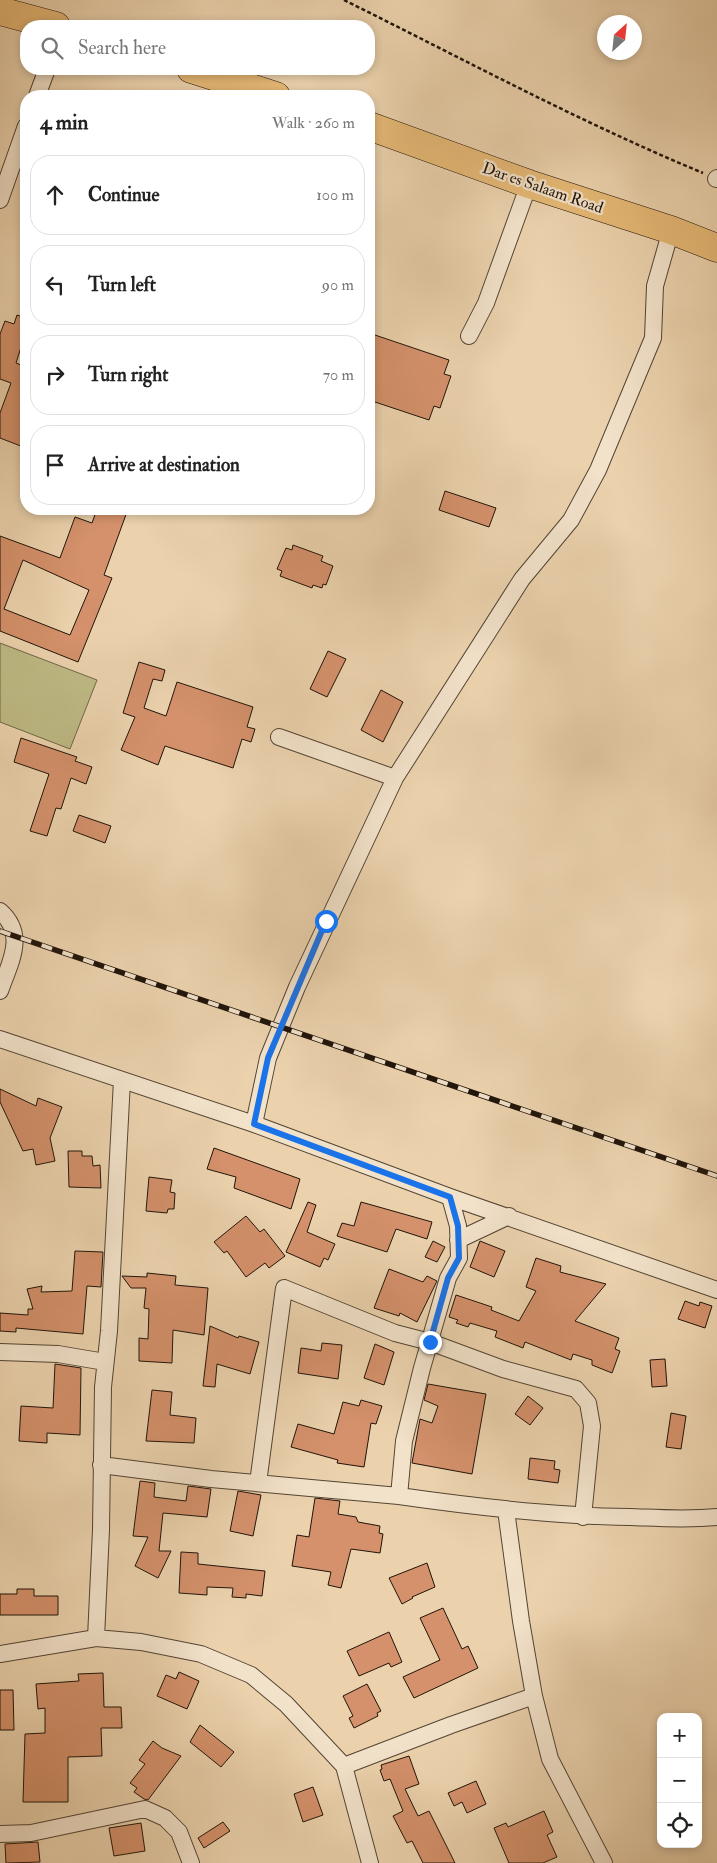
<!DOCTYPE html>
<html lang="en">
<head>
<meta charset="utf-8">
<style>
	:root { --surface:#fff; --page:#f2f2f2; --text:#222; --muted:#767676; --line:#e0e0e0 }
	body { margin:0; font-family:"IM FELL Double Pica",serif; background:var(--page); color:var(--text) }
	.controls { position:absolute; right:15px; bottom:15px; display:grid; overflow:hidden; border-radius:10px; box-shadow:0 2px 8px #0003 }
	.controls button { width:45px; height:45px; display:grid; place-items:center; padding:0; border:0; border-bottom:1px solid var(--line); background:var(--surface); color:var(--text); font:25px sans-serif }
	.compass { position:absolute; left:597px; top:15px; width:45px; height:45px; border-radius:50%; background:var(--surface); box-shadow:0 2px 8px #0003; rotate:27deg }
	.stop { position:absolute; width:15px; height:15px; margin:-11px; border:4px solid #1a73e8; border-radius:50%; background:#fff }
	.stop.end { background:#1a73e8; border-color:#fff; box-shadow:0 1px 5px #0008 }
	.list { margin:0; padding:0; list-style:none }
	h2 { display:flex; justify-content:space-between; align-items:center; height:65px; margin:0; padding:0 20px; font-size:21px }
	h2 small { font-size:16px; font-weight:400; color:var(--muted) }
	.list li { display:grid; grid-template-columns:32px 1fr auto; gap:15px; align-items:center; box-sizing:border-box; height:80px; margin:0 10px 10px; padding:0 10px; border:1px solid var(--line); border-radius:20px }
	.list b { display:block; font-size:19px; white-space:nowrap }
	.list em { font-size:16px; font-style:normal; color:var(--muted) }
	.icon { flex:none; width:28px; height:28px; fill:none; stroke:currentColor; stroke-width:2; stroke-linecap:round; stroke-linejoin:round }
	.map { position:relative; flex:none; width:717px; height:1863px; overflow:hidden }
	.search { position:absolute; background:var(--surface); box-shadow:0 2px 8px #0003; left:20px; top:20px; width:355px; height:55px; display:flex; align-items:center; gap:12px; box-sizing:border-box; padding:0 18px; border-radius:20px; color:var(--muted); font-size:19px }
	.panel { position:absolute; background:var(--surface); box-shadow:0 2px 8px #0003; left:20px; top:90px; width:355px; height:425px; border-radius:20px }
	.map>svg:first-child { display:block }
</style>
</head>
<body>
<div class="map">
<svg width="717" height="1863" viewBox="0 0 717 1863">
	<rect width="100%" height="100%" fill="#ebd2ad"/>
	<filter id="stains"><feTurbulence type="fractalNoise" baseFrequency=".004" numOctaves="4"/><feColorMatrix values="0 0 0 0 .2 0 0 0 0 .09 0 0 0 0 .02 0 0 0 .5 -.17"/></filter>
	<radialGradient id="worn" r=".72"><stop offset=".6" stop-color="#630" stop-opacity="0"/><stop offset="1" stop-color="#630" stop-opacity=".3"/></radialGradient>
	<path fill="#beba85" stroke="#6f6748" d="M0,643l97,37 -27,69 -70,-27z"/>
	<path fill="#d4916b" stroke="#20140a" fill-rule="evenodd" d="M17,315l9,3v24l-3,-1 -7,22 10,4v81l-26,-10v-25l11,-30 -11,-4v-45l5,-13 9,3z
		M369,333l80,27 -5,14 7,2 -11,32 -6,-2 -5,14 -60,-20z
		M445,491l51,17 -7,19 -50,-17z
		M97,509h31l-24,66 8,3 -34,84 -78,-31v-95l60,22 15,-41 17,6zM23,560l66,30 -19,45 -66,-26z
		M293,545l30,11 -2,5 12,5 -7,19 -3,-1 -1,4 -9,-3 -1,3 -32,-12 2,-5 -5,-2 9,-21 6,2z
		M328,651l18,8 -19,38 -17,-8z
		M139,662l26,8 -3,11 -9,-2 -9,29 22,8 11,-34 76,25 -6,20 8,2 -4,13 -9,-3 -9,29 -68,-22 -7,19 -37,-15 14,-33 -12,-4z
		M381,690l22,12 -20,40 -22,-12z
		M21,738l56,19 -2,4 17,6 -6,17 -15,-6 -10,31 -5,-1 -9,28 -17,-5 19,-57 -35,-12z
		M79,815l32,11 -6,17 -32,-12z
		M0,1089l36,17 2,-8 24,9 -12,31 5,23 -19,4 -3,-16 -10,2 -23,-49z
		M214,1148l86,31 -9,30 -57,-21 2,-11 -29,-8z
		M68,1151h14v5h10l1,10 7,-1 1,23 -32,-1z
		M149,1177l23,3 -2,12 5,1 -1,16h-6l-1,4 -21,-2z
		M308,1202l8,3 -9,27 28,12 -7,16 -4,-2 -4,9 -34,-15z
		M361,1202l71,20 -5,17 -31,-10 -9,23 -50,-16 5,-13 12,3z
		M246,1216l14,16 4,-3 21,27 -16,12 -4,-5 -19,14 -19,-26 -3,2 -10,-11z
		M433,1241l12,6 -8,15 -12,-5z
		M480,1241l25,10 -11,26 -24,-10z
		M75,1251l28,1 -2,35 -14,-1 -4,48 -67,-6v4l-16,-1v-18l28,2v-6h5l-6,-20 15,-3 -1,6 31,-1z
		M536,1258l25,8 -1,6 46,12 -31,37 44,17 -4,11 5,2 -8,22 -20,-8v-5l-19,-6 -2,6 -46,-18 -2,6 -28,-11 2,-6 -27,-8 -2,4 -12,-4 2,-3 -9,-3 7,-22 36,12 -1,3 28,11 17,-30 -10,-4z
		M389,1269l34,13 4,-6 10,5 -20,41 -17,-9 -1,3 -25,-8z
		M147,1273l29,3 -1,9 33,3 -4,47 -31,-5 -1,33 -33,-2v-23l9,1 1,-30 -5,-1 2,-20h-15l-9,-12 25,1z
		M685,1301l14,5 1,-4 12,4 -7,22 -27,-9z
		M210,1326l28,12 1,-2 20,6 -9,32 -33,-10 -2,23 -12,-1z
		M322,1343l20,2 -4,34 -40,-6 3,-25 20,3z
		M375,1344l19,8 -10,33 -20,-7z
		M665,1359l2,27 -15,1 -2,-27z
		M55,1364l26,4 -1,67 -33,-2v10l-28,-2 2,-35 32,2z
		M428,1384l58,10 -14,80 -60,-11 8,-44 12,4 6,-17 -14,-6z
		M152,1390l20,2 -2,23 26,3 -2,25 -48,-2z
		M528,1396l15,12 -13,17 -15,-11z
		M361,1400l21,6 -6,18 -5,-1 -7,44 -27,-4 1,-3 -47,-13 7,-23 36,10 9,-32 16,4z
		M671,1413l15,3 -5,33 -15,-2z
		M530,1458l25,3 -1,8 6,1 -2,13 -30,-4z
		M140,1481l15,2 -1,14 32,4 2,-15 23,3 -4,28 -44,-4 -4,38h12l-13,27 -23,-12 13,-29 -15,-1z
		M238,1491l23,4 -8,41 -23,-5z
		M315,1498l25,3 -2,13 18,3 2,5 22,4 -1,7 4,1 -3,19 -29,-4 -10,39 -13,-3 3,-13 -39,-6 5,-31 12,2z
		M181,1552l17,1v11l67,7 -3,25 -16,-2v4l-14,-1 1,-9 -26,-1v8l-28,-2z
		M427,1563l8,24 -23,10 1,1 -11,6 -13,-26z
		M17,1589h17v7h24v19h-58v-21h17z
		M443,1608l19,41 6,-3 10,22 -64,30 -11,-21 37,-17 -20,-42z
		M389,1632l13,30 -11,5 -2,-4 -30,13 -12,-25z
		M179,1672l20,9 -12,28 -30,-13 9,-21 10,4z
		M103,1673l1,34h17l1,21h-21l1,28 -34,1v45h-45l2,-68 20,-1v-25l-7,1 -2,-25 43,-3 -1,-7z
		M367,1684l14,27 -4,2 1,3 -24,12 -5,-10 4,-2 -10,-20z
		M0,1690h13l1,40h-14z
		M200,1725l34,27 -13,15 -31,-25z
		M153,1741l9,7 19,8 -33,44 -4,-1 -10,-7 3,-4 -7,-5 15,-19 -6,-4z
		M409,1756l10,28 -14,5 13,27 11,-5 26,52h-32l-11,-22 -5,2 -14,-27 10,-5 -13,-32 -6,2 -4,-11 2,-1 -1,-4z
		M476,1781l10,23 -19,9 -5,-11 -8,4 -6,-13z
		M313,1787l10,28 -20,7 -9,-28z
		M544,1811l9,21 -6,3 10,22 -14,6h-34l-15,-35 12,-5 2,4z
		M223,1822l7,9 -26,17 -6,-10z
		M141,1823l4,28 -31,5 -5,-28z
		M38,1842l2,20 -34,1 -1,-19z"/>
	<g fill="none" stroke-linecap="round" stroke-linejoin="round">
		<defs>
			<path id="street" d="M37,96l10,-27
				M716,179l1,-1
				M0,200l26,-74
				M469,336l17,-33 43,-119
				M279,737l116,41
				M0,911c27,24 10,51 0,80
				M0,1039l254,85 196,73 267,93
				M254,1124l14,-66 29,-71 98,-209 127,-199 49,-59 27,-50 55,-132 2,-52 16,-56
				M458,1240l51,-24
				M0,1352l58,2 47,8
				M101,1465l110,14 188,17 5,-55 18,-73 26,-90 11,-20 -1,-32 -8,-29
				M258,1483l26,-195 111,45 35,9 73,27 73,20 12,14 4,23 -9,91
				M399,1496c77,11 153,20 231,21 29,1 57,3 87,0
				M506,1510l15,111 13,75 16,63 54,104
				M96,1638l5,-108 2,-143 6,-56 13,-251
				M0,1654l96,-16 45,4 60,12 50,21 35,29 58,62 26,97
				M344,1766l107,-41 83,-29
				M0,1834l31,-1 114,-24 20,9 14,14 12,31"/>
			<path id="highway" d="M0,11l56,15
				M191,69l85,27
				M369,126l160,58 142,46 46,18"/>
		</defs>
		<use href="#street" stroke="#534433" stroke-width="18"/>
		<use href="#highway" stroke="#20140a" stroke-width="29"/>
		<path stroke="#20140a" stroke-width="2.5" stroke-dasharray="4 2.5" stroke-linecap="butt" d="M344,0c119,59 236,122 359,173"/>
		<use href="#street" stroke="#f2e2ca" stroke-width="16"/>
		<use href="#highway" stroke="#e6b976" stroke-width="28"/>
		<defs>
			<path id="rail" d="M0,931l717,245"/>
		</defs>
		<use href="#rail" stroke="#20140a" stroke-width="5.5"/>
		<use href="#rail" stroke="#f2e2ca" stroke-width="4" stroke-dasharray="11" stroke-linecap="butt"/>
	</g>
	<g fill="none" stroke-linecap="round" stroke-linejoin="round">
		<path stroke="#1a73e8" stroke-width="6" d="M326,921l-58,137 -14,66 196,73 8,29 1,32 -11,20 -18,64"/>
	</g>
	<g text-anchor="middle" stroke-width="4.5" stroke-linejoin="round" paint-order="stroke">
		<g font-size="16" fill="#20140a" stroke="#f2e2ca">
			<text transform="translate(543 187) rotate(19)" y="6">Dar es Salaam Road</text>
		</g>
	</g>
	<rect width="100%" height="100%" filter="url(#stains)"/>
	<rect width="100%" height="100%" fill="url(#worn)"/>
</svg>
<div class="controls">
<button>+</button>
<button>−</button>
<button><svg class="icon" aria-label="locate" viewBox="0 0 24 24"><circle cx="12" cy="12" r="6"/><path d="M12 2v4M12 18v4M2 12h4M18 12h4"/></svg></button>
</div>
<svg class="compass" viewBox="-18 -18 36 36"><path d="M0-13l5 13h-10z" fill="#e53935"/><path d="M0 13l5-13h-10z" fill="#767676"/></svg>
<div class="stop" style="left:326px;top:921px"></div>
<div class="stop end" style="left:430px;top:1342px"></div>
<div class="search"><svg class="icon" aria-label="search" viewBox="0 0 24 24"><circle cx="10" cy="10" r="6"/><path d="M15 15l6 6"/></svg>Search here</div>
<section class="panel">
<h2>4 min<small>Walk · 260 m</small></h2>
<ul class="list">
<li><svg class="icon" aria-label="ahead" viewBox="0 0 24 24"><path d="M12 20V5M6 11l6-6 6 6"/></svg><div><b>Continue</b></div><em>100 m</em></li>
<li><svg class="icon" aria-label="left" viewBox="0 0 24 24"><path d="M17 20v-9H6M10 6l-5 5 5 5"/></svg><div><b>Turn left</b></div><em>90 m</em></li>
<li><svg class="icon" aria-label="right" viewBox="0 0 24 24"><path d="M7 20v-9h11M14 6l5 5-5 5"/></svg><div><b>Turn right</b></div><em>70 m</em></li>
<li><svg class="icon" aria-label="arrive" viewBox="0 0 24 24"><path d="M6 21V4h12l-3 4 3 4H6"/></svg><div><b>Arrive at destination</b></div></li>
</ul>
</section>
</div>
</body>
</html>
